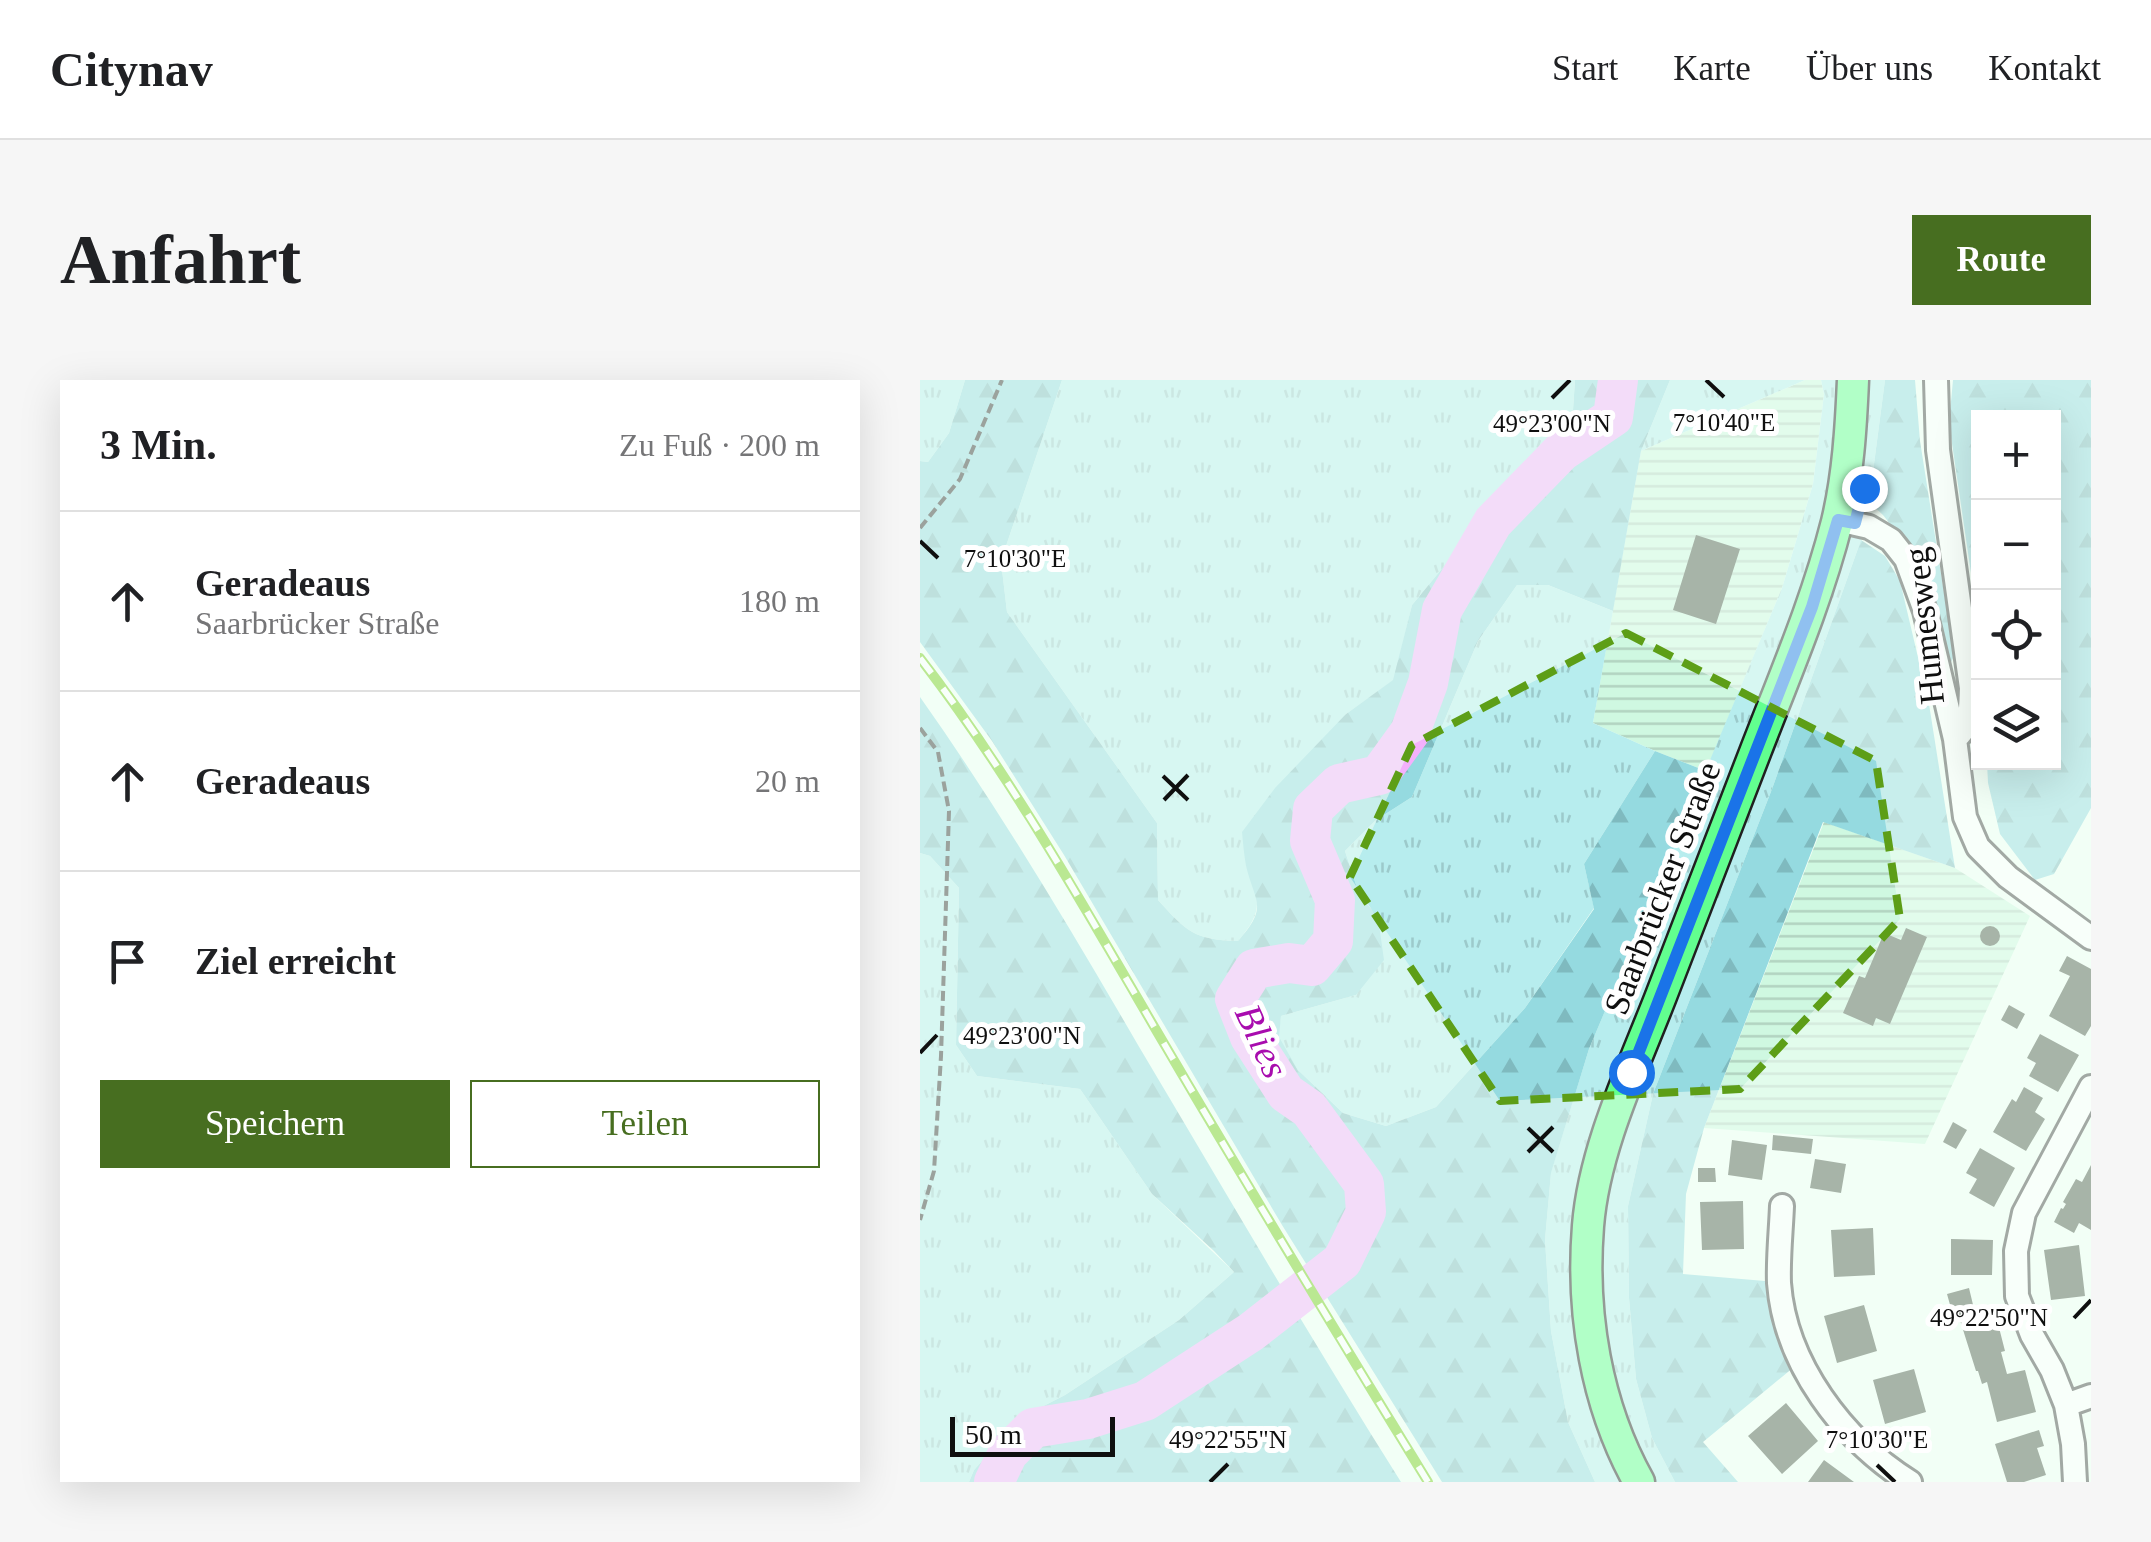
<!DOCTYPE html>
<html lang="de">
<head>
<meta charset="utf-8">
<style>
	:root { --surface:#fff; --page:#f6f6f6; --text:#202124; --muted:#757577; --line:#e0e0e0; --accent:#476e20 }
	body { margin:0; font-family:"Times New Roman",serif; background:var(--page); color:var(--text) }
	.controls { position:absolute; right:30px; top:30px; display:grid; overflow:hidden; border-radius:0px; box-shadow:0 10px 40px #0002 }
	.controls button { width:90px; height:90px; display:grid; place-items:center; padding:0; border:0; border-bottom:2px solid var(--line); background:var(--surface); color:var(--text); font:50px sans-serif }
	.scale { position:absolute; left:30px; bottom:25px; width:165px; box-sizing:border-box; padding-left:10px; border:5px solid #0f0f0f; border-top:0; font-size:28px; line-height:35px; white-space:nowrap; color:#0f0f0f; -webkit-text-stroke:8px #fff; paint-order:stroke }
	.stop { position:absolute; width:30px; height:30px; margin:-22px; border:8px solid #1a73e8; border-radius:50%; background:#fff }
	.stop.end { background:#1a73e8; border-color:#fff; box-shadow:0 2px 10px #0008 }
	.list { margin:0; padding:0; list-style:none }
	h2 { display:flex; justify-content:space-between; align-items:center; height:130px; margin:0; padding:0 40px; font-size:42px }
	h2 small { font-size:32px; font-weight:400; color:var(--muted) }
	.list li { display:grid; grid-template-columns:65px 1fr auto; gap:30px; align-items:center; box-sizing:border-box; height:180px; padding:0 40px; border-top:2px solid var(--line) }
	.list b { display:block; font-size:38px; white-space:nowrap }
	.list p { margin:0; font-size:32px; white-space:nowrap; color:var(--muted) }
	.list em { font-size:32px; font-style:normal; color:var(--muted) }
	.actions { display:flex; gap:20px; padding:30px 40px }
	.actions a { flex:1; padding:22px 0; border:2px solid var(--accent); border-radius:0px; text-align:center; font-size:35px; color:var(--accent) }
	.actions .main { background:var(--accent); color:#fff }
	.icon { flex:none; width:55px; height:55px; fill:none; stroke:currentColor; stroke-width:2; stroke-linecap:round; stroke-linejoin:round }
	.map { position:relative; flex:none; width:1171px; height:1102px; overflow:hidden; border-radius:0px }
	header { display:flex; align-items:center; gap:60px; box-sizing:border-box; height:140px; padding:0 50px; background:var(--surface); border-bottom:2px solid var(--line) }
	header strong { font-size:48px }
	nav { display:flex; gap:55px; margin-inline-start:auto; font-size:35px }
	.intro { display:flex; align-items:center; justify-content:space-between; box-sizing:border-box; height:240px; padding:0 60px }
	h1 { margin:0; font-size:70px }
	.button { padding:25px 45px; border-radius:0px; background:var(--accent); color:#fff; font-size:35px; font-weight:700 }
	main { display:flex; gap:60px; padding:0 60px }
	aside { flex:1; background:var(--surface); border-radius:0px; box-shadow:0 10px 40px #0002 }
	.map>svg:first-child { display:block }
</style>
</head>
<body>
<header>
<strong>Citynav</strong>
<nav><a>Start</a><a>Karte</a><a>Über uns</a><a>Kontakt</a></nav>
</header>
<div class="intro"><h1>Anfahrt</h1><a class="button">Route</a></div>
<main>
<aside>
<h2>3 Min.<small>Zu Fuß · 200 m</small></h2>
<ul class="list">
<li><svg class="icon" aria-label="ahead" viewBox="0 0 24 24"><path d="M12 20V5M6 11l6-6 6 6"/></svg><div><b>Geradeaus</b><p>Saarbrücker Straße</p></div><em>180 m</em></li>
<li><svg class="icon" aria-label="ahead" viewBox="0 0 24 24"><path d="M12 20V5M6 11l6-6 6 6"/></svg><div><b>Geradeaus</b></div><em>20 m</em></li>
<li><svg class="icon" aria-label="arrive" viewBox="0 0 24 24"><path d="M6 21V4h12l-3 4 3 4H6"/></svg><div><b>Ziel erreicht</b></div></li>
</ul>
<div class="actions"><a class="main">Speichern</a><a>Teilen</a></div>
</aside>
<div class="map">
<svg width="1171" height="1102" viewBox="0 0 1171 1102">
	<defs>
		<pattern id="farmland-rules" width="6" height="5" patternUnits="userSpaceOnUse" patternTransform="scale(2.5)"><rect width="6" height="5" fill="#cff8e1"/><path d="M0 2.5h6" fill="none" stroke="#b1d3c0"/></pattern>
		<pattern id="grass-tufts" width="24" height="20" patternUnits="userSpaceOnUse" patternTransform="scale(2.5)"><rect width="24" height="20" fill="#b7edee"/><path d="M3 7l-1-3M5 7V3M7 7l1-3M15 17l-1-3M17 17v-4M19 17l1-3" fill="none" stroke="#9ccacb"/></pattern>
		<pattern id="forest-firs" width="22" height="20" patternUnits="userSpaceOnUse" patternTransform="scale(2.5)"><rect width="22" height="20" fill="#95dae0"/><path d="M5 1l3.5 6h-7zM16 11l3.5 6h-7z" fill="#7fbabf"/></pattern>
	</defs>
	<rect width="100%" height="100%" fill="#f2fff6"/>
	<path fill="url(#farmland-rules)" d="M885,0h16l3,14 -11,90 -31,104 -76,183 -51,-20 -62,-28 48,-272z
		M904,442l131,46 75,48 -105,228 -221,-16z"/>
	<path fill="url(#grass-tufts)" d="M0,0h45l-16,53 -21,29 -8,-1z
		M142,0h513l-2,30 -161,195 -18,75 -48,34 -100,151c13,36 19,44 -8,76 -44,-1 -52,-10 -80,-41l-1,-77 -150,-211 -6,-51z
		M750,0h135l-164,71z
		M901,0h64l-16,122 -8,38 -89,249 -119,305 -25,112 1,92 7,81 16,59 23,44h-80l-27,-60 -17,-91 -6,-91 6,-68 38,-123 193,-461 31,-104 11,-90z
		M597,205h31l65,26 -20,112 62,28 -71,113 10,44 -69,100 -89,99 -50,19 -43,-13 -45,-43 -20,-33 3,-21 75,-21 22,-78 -19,-23 -14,-43 31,-31 36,-23 66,-156z
		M0,473l10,3 29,32 -3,157 21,31 103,13 72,105 82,78 -55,48 -114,75 -45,23 -46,52 -5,12h-49z"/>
	<path fill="url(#forest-firs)" d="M45,0h97l-61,181 6,51 150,211 1,77c28,31 36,40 80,41 31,-35 17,-38 8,-75 -2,-11 -3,-23 -4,-34l33,-44 71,-74 47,-34 19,-75 161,-195 2,-30h95l-29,71 -28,160 -65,-26h-31l-39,56 -66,156 -36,23 -31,31 14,43 19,23 6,43 -28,35 -75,21 -2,21 19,33 45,43 43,13 50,-19 89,-99 69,-99 -10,-45 71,-113 51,20 -117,278 -38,124 -6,67 6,91 17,91 27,60h-153l-160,-257 -218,-370 -72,-114 -72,-99v-181l8,1 21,-29z
		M965,0h30l5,61 34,215 -4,8 -7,-4 -22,-96 -38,-49 -14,-13z
		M1033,0h138v428l-37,66 -19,6 -35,-46 -12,-51 -1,-20 67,-1v-344h-76v203l-29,-198z
		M941,160l24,16 15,25 29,123 26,164 -132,-46 -119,306 -18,66 -3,80 82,7 29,86 -91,75 35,40h-63l-23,-44 -16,-59 -7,-81 -1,-92 25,-112 119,-305z
		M0,317c79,112 149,229 218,348 87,146 172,293 263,437h-432l5,-12 46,-52 45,-23 114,-75 55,-48 -20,-21 -62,-57 -72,-105 -103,-13 -21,-31 3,-157 -29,-32 -10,-3z"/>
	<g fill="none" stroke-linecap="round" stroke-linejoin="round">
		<path stroke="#f4b1fc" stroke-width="40" d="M74,1102l14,-29 25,-25 55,-9 57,-18 106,-69 91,-71 24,-49 -2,-28 -55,-75 -23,-16 -36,-56 -15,-38 19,-30 35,-6 23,3 21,-25 2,-41 -25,-59 3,-32 26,-25 40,-9 31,-43 18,-49 14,-73 51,-88 68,-70 52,-35 5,-37"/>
	</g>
	<path fill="#4c594b" d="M776,155l44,14 -24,75 -43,-14z
		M1060 556a10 10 0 1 1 20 0a10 10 0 1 1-20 0Z
		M986,548l21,9 -37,87 -14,-6 -3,8 -30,-13 16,-37 6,2 19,-45 17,7z
		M1147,576l24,13v57l-6,10 -36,-20 21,-40 -11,-5z
		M1089,625l16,9 -8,15 -16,-9z
		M1120,654l39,21 -21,37 -29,-16 7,-13 -9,-5z
		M1104,707l19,11 -8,14 10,7 -19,32 -33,-19 19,-33 4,3z
		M1033,742l14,8 -11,19 -13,-7z
		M853,755l40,4 -2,15 -39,-4z
		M812,760l35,5 -5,35 -34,-5z
		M1060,768l35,20 -21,39 -25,-14 8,-14 -11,-6z
		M895,779l31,5 -5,29 -31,-5z
		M1171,785v65l-12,-7 -5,10 -20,-11 7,-14 2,1 3,-5 -3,-2 13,-23 6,3z
		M778,788h17l1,14h-18z
		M823,821l1,48 -42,1 -2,-48z
		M953,848l2,47 -41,2 -3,-47z
		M1031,859l42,1 -1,35h-41z
		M1159,865l6,51 -34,4 -7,-50z
		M1049,908l6,25 19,-5 11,43 -4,1 6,22 18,-4 11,42 -39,10 -10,-40 -5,2 -4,-13h-2l-17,-54 -5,2 -7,-25z
		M944,925l13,46 -40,12 -13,-47z
		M994,989l12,43 -41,12 -12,-44z
		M866,1023l32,38 -36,33 -34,-38z
		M1119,1050l5,16 -7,2 9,27 -22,7h-17l-12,-38z
		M904,1080l30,22h-46z"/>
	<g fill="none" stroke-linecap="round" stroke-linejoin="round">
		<defs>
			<path id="minor" d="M1016,0l2,70 33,238c-1,21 1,37 -16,51
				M918,140l31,7 22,13 15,19 19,52 30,128 10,78 13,30 30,30 83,61
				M862,826c-1,25 -4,52 -3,77 6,81 64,157 131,199
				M1146,1025l25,-9
				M1155,1102l-2,-38 -7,-39 -14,-35 -20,-35 -15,-39 -1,-45 8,-38 67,-126"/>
			<path id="major" d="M719,1102c-43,-77 -58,-169 -51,-256 6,-77 45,-158 73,-230 31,-82 63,-164 95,-246 29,-75 61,-149 81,-228 11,-46 14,-95 16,-142"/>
		</defs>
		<use href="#minor" stroke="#424242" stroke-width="28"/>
		<use href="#major" stroke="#202020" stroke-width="35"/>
		<path stroke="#313131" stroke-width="4" stroke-dasharray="10 5" stroke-linecap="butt" d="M0,148l40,-49 42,-99
			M0,348l18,24 11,59 -8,245 -7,115 -14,49"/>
		<use href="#minor" stroke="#fff" stroke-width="22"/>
		<use href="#major" stroke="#62ff8f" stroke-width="30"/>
		<defs>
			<path id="rail" d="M0,278c91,118 164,249 239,377 88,150 178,299 269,447"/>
		</defs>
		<use href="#rail" stroke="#77cd1a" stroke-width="10"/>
		<use href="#rail" stroke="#fff" stroke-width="6" stroke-dasharray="19" stroke-linecap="butt"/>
	</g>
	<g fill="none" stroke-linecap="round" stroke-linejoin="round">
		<path stroke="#1a73e8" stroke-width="12" d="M711,692l181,-465 26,-87 17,3 9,-35"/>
	</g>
	<path d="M0 0H1171V1102H0ZM706,253l250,128 24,158 -160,170 -240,12 -150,-224 62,-132z" fill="#f2fff6" fill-opacity=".55" fill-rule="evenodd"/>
	<path fill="none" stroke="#5d9e17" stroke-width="8" stroke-dasharray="20 12" stroke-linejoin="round" d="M706,253l250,128 24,158 -160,170 -240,12 -150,-224 62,-132z"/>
	<path fill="none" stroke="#0f0f0f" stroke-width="4" d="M786,0l18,17M632,18l18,-18M0,161l18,17M243,396l25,24M244,420l24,-25M0,673l17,-18M608,748l25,24M608,772l25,-25M1154,938l17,-18M957,1085l18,17M290,1102l18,-18"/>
	<g text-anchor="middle" stroke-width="10" stroke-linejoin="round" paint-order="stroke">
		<g font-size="35" fill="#0f0f0f" stroke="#fff">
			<text transform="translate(1004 246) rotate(-96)" y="12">Humesweg</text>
			<text transform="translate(742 508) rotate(-69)" y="12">Saarbrücker Straße</text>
		</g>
		<g font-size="38" font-style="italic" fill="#a80cae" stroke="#fff">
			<text transform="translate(342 661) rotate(65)" y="13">Blies</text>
		</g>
	</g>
	<g font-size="25" text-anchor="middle" fill="#0f0f0f" stroke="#fff" stroke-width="10" stroke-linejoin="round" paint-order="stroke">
		<text x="804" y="51">7°10'40"E</text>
		<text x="632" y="52">49°23'00"N</text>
		<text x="95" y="187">7°10'30"E</text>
		<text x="102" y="664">49°23'00"N</text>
		<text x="1069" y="946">49°22'50"N</text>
		<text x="308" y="1068">49°22'55"N</text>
		<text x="957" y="1068">7°10'30"E</text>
	</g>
</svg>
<div class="controls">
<button>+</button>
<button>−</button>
<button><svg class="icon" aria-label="locate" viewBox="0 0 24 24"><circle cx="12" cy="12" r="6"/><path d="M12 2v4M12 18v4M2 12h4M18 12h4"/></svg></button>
<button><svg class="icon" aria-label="layers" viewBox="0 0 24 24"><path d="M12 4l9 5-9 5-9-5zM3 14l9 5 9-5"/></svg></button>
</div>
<div class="scale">50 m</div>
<div class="stop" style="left:711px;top:692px"></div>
<div class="stop end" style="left:944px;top:108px"></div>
</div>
</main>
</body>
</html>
